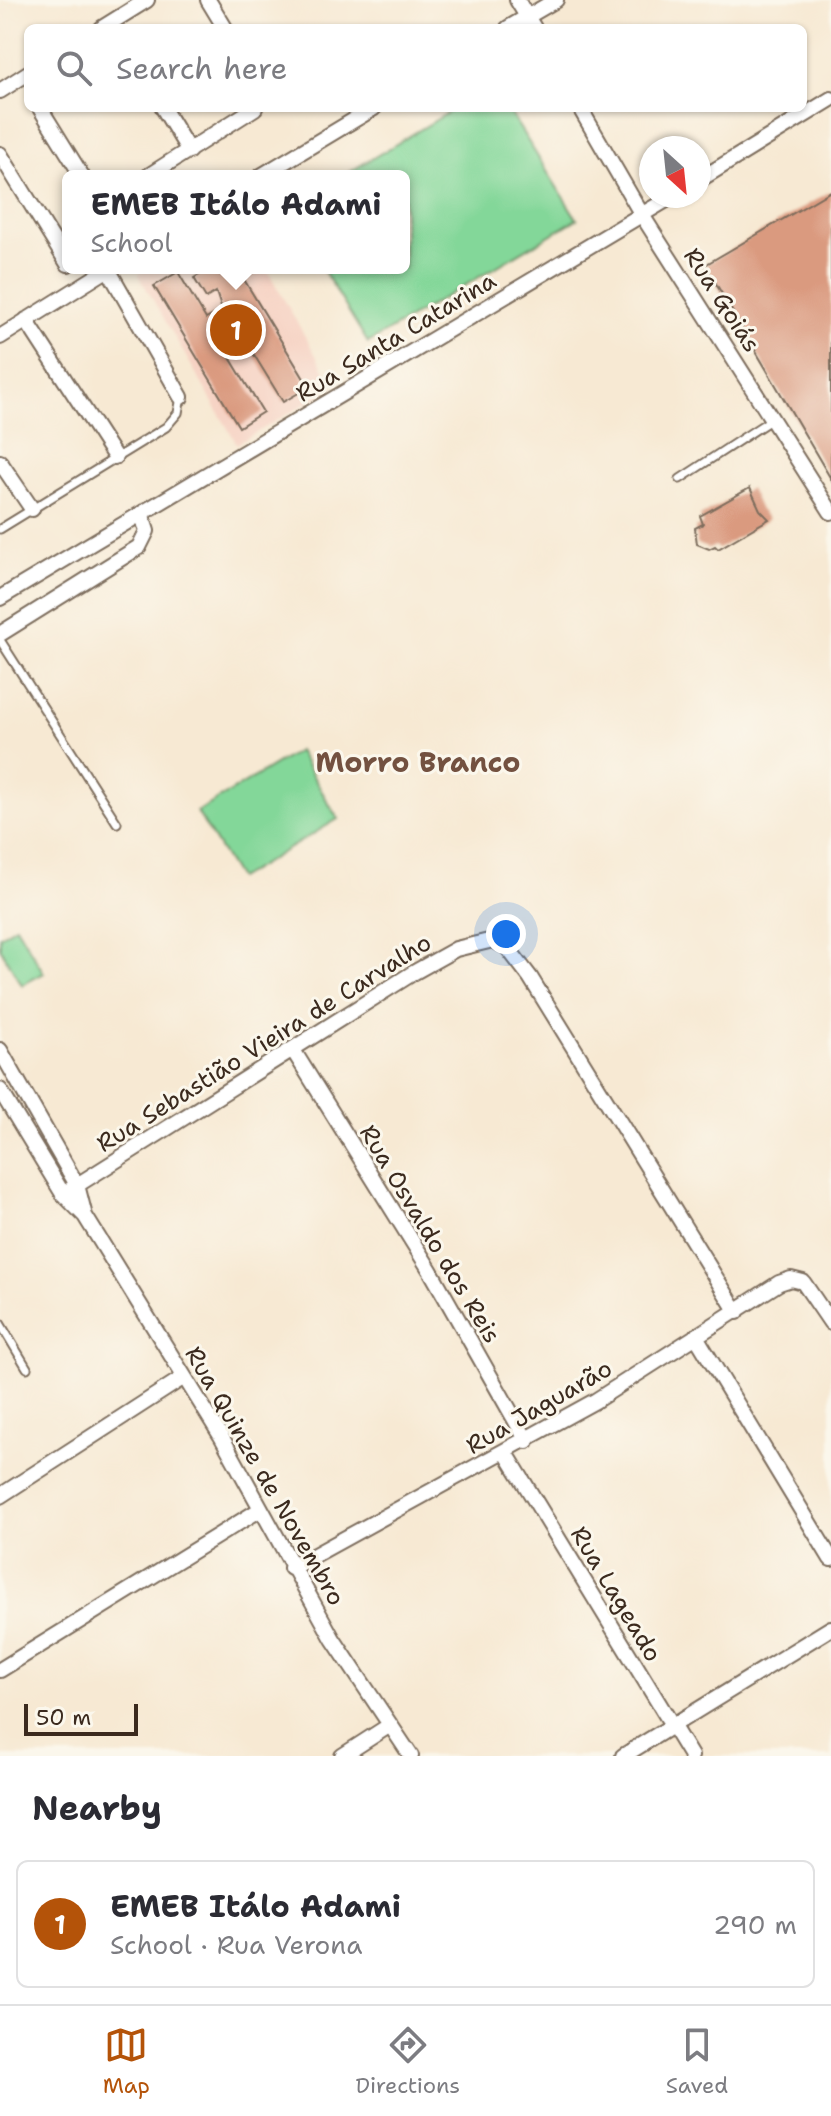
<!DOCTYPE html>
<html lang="en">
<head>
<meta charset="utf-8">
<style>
	:root { --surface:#fff; --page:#f2f2f3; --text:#2b2b33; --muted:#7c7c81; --line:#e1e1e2; --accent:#b45309 }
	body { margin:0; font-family:"Shantell Sans",sans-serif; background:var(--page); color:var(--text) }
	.compass { position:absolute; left:639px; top:136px; width:72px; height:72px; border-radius:50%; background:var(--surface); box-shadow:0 2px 6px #0004; rotate:153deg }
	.scale { position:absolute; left:24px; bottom:20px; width:114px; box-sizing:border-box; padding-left:8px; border:4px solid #3b2a1e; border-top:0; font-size:22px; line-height:28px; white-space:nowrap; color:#3b2a1e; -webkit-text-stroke:6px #fbf7ec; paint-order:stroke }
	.you { position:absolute; left:506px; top:934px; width:28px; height:28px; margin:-20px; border:6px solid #fff; border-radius:50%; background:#1a73e8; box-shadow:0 0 0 12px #1a73e833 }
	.badge { display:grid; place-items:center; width:52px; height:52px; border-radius:50%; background:var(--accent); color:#fff; font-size:26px; font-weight:700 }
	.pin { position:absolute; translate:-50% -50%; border:4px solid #fff; box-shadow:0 2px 8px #0006 }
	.popup { position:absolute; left:62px; top:170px; width:348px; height:104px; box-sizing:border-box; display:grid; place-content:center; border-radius:12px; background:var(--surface); filter:drop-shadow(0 2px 6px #0005); font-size:26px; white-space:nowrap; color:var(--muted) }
	.popup b { font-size:30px; color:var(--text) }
	.popup::after { content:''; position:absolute; left:50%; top:100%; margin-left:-16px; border:16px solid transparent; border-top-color:var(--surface) }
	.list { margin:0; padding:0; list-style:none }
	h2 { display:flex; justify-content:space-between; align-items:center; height:104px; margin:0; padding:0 32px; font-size:34px }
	h2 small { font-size:26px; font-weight:400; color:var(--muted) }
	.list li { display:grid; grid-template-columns:52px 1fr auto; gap:24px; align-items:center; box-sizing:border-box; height:128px; margin:0 16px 16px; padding:0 16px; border:2px solid var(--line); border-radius:12px }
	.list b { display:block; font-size:30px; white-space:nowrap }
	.list p { margin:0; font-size:26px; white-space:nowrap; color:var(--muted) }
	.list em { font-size:26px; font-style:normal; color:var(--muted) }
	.icon { flex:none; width:44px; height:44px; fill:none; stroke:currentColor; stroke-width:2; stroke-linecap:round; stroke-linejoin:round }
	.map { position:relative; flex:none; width:831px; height:1756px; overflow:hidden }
	.search { position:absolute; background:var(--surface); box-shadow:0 2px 6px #0004; left:24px; right:24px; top:24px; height:88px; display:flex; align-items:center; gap:20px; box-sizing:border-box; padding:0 28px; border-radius:12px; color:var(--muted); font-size:30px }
	.sheet { height:248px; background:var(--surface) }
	nav { display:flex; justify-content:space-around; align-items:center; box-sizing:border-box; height:112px; border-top:2px solid var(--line); background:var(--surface); font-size:22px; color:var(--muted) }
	nav a { display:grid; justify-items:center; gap:4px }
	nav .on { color:var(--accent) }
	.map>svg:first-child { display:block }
</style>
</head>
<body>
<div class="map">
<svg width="831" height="1756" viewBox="0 0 831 1756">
	<rect width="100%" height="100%" fill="#fbf7ec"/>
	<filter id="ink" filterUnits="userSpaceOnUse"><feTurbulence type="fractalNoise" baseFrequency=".0125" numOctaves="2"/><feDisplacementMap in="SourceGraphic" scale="16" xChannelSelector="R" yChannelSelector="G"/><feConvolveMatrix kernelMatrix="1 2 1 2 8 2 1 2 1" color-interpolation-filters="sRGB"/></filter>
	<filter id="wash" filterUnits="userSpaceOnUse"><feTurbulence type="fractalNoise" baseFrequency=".006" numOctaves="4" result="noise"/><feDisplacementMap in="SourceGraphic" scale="32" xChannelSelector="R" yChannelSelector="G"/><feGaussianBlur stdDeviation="1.8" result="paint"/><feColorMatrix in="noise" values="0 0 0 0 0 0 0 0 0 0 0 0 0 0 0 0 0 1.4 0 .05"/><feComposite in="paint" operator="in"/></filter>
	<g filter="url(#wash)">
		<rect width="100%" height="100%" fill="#f7e9d3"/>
		<path fill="#f6d2c3" d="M147,268h119l68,119 -97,57 -99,-170z"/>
		<path fill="#83d799" stroke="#5f805c" stroke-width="2" d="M456,108h51l70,111 -209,124 -46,-75h82v-92h-61z
			M298,751l40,68 -100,60 -41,-67z
			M16,926l28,47 -22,12 -22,-37v-12z"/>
		<g id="blocks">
			<path fill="#da9a7f" d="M831,191v288l-126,-214z
				M201,268h36l72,119 -26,15 -38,-62 -19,11 37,61 -24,15 -85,-141 24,-14 28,47 16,-9 -6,-18 -10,6 -12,-20 10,-6z
				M750,488l10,22 9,9 -51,30 -3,-3 -6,3 -12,-5 -2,-16 8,-4 -3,-8z"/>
		</g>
	</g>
	<g filter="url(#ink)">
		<use href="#blocks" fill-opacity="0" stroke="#7d6d5d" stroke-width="2"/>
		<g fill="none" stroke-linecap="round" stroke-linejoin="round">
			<defs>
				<path id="service" d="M680,479l92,-60
					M0,529l166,-102 12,-14 3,-16
					M0,640l117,183
					M0,1323l27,45"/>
				<path id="minor" d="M208,0l17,28
					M517,0l17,28
					M102,28l45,-28
					M508,28l48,-28
					M0,91l28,-18
					M40,108l42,68
					M163,108l26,43
					M580,108l62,107 189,297
					M0,154l68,110
					M148,176l107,-68
					M261,176l113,-68
					M699,180l132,-81
					M108,269l73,128
					M26,320l89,137
					M0,337l110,-69
					M0,462l32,47
					M0,598l673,-402
					M0,634l139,-87 8,-16 -5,-15
					M0,1050l77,135 8,31
					M293,1050l137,220 97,171
					M0,1090l63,104 22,22 136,220 112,203 78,117
					M63,1194l350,-221 43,-24 37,-9 14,7 23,30 207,335
					M697,1338l134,221
					M506,1453l185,303
					M0,1496l184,-119
					M291,1568l304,-167 184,-118 12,-4 12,3 28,41
					M0,1670l261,-161
					M342,1756l48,-31
					M623,1756l208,-128"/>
			</defs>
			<use href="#service" stroke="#7d6d5d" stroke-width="11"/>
			<use href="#minor" stroke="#7d6d5d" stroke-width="18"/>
			<use href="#service" stroke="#fff" stroke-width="7"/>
			<use href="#minor" stroke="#fff" stroke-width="14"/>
		</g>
	</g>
	<g text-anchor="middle" stroke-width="6" stroke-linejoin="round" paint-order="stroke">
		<g font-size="24" fill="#3b2a1e" stroke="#fbf7ec">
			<text transform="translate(722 300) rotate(57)" y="8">Rua Goiás</text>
			<text transform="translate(396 337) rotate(-31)" y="8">Rua Santa Catarina</text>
			<text transform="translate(264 1043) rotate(-32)" y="8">Rua Sebastião Vieira de Carvalho</text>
			<text transform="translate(430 1234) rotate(59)" y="8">Rua Osvaldo dos Reis</text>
			<text transform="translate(539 1407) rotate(-30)" y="8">Rua Jaguarão</text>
			<text transform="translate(265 1476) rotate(60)" y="8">Rua Quinze de Novembro</text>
			<text transform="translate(616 1594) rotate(59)" y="8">Rua Lageado</text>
		</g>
		<g font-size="28" font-weight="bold" fill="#735140" stroke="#fbf7ec">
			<text x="418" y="772">Morro Branco</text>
		</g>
	</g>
</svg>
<svg class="compass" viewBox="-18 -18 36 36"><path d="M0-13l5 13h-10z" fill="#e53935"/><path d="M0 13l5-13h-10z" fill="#7c7c81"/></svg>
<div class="scale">50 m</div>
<div class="you"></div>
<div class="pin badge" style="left:236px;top:330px">1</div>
<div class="popup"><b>EMEB Itálo Adami</b>School</div>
<div class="search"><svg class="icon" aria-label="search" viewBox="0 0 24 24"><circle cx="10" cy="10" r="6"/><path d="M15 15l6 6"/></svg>Search here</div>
</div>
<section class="sheet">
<h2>Nearby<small></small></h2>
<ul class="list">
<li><span class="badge">1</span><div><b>EMEB Itálo Adami</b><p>School · Rua Verona</p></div><em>290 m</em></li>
</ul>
</section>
<nav>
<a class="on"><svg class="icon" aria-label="map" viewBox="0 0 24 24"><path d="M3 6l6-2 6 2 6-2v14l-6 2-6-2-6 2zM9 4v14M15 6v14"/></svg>Map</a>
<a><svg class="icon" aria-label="directions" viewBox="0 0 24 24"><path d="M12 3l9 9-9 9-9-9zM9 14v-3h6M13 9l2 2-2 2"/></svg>Directions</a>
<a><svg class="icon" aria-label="saved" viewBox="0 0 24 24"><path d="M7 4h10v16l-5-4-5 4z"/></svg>Saved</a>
</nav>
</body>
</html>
